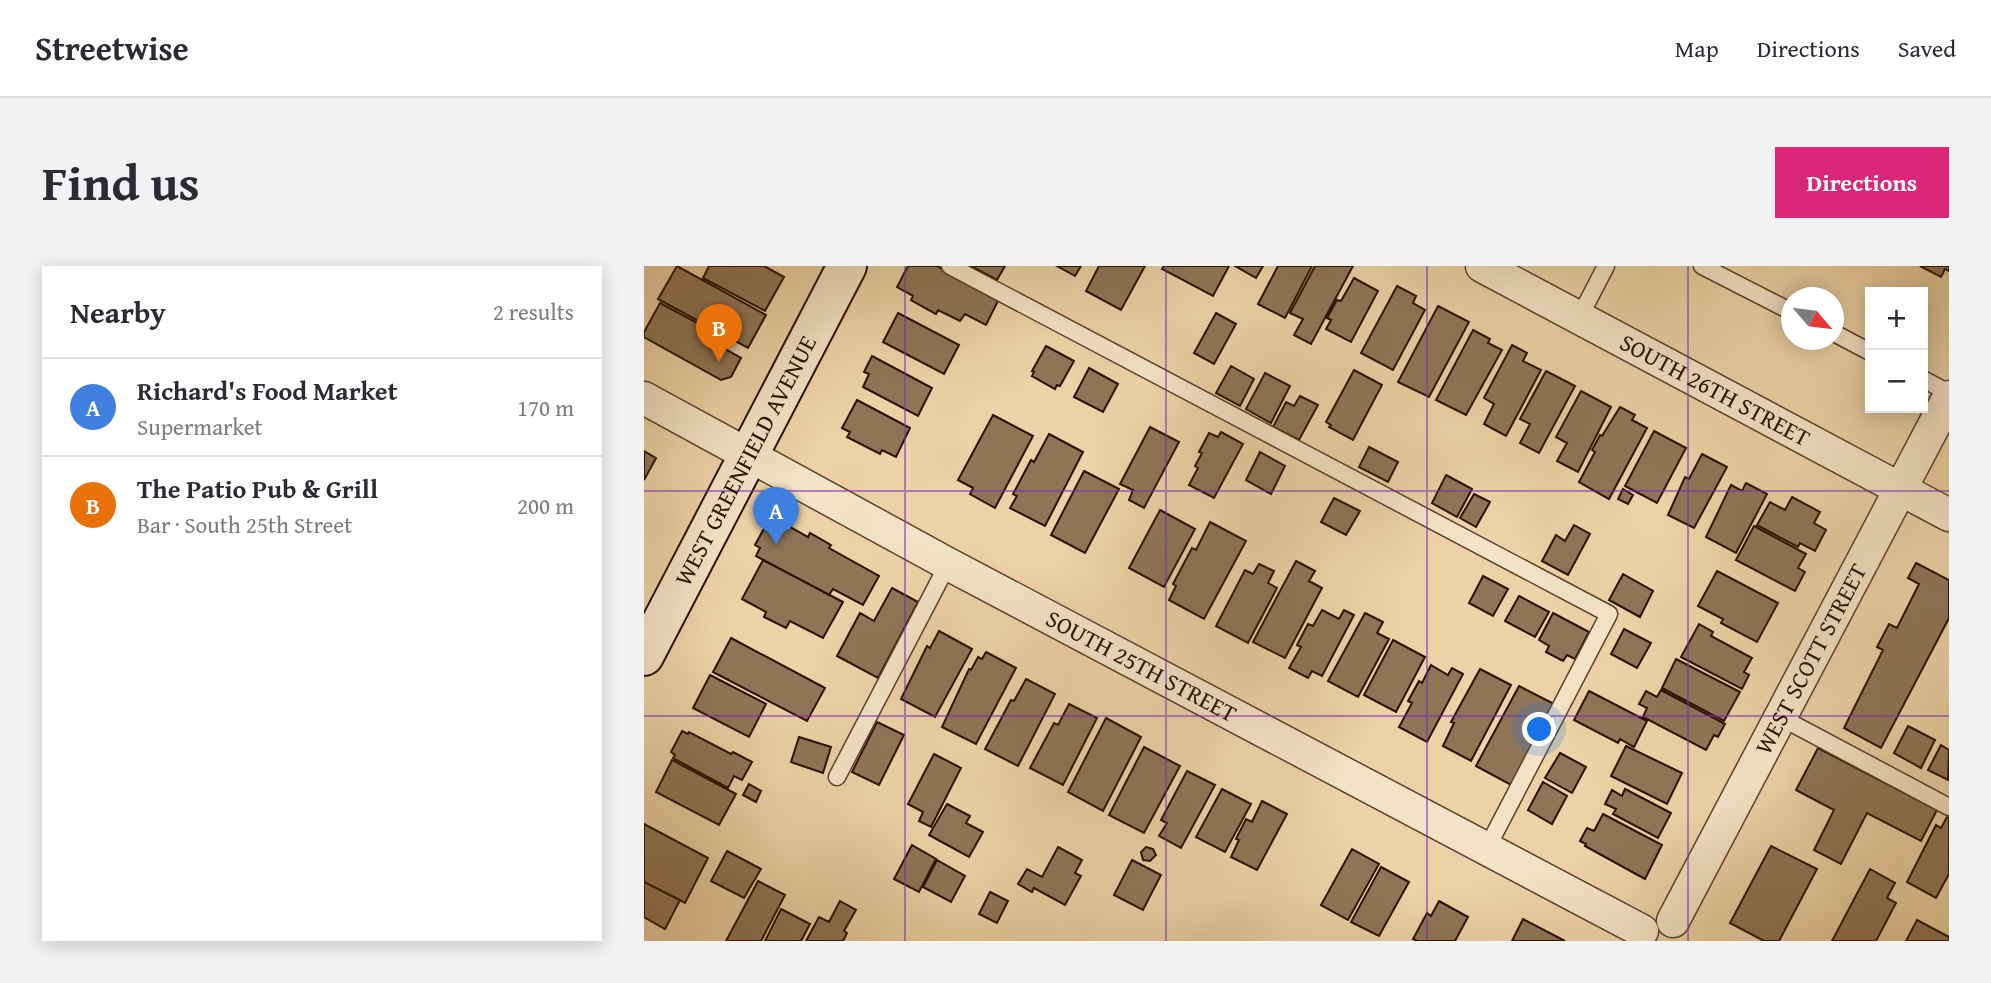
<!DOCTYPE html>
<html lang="en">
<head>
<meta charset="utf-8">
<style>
	:root { --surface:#fff; --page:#f2f2f3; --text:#2b2b33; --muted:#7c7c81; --line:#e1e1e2; --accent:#db2777 }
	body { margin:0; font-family:"Gentium Book Plus",serif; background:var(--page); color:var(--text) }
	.controls { position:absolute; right:21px; top:21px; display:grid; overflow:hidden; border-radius:0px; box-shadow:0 4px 18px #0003 }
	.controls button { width:63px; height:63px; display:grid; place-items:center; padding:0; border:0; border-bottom:2px solid var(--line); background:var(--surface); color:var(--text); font:35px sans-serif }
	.compass { position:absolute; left:1137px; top:21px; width:63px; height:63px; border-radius:50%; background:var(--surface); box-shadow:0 4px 18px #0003; rotate:118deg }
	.you { position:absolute; left:896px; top:464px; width:24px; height:24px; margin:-18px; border:5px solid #fff; border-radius:50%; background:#1a73e8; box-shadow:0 0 0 10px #1a73e833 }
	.badge { display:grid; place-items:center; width:46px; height:46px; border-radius:50%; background:var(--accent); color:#fff; font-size:23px; font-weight:700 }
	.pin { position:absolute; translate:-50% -58px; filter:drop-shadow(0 2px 4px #0008) }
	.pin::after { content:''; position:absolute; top:37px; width:24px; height:21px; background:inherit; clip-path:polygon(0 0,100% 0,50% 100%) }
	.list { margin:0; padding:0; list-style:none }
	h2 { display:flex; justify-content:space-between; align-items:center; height:91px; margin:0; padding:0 28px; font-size:30px }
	h2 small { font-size:23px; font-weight:400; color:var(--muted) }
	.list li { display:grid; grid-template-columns:46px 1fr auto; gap:21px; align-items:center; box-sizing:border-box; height:98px; padding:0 28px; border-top:2px solid var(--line) }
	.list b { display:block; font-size:26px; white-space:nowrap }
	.list p { margin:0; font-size:23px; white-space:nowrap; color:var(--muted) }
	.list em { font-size:23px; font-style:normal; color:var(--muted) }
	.map { position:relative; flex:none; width:1305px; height:675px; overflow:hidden; border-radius:0px }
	header { display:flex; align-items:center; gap:42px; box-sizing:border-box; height:98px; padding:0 35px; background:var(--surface); border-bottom:2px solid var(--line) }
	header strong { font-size:33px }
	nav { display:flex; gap:38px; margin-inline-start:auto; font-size:24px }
	.intro { display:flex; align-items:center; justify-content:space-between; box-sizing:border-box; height:168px; padding:0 42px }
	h1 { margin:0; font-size:49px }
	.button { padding:18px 32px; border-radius:0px; background:var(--accent); color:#fff; font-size:24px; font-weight:700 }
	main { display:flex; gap:42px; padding:0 42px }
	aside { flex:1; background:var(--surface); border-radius:0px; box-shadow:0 4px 18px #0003 }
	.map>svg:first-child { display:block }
</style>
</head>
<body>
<header>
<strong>Streetwise</strong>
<nav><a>Map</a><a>Directions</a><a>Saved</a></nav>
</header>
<div class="intro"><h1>Find us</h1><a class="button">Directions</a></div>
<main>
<aside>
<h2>Nearby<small>2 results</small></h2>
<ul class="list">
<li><span class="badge" style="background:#3f7fe0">A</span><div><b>Richard's Food Market</b><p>Supermarket</p></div><em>170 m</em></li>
<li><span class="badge" style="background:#e8710a">B</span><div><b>The Patio Pub &amp; Grill</b><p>Bar · South 25th Street</p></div><em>200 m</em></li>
</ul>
</aside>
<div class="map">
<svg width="1305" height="675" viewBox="0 0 1305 675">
	<rect width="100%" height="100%" fill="#ecd2a6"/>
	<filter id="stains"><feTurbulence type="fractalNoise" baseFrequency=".00286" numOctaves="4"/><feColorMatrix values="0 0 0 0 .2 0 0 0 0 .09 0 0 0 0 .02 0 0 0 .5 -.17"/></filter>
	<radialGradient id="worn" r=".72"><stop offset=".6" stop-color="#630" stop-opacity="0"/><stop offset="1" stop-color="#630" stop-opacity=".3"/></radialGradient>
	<path fill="#8f7556" stroke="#2a1100" stroke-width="2" d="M33,0l89,49 -18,33 -90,-49z
		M65,0h55l20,11 -19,34 -62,-33z
		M264,0h29l62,33 -13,26 -21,-11 -5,7 -22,-11 -2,4 -25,-14 2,-4 -16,-9z
		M327,0h34l-8,14z
		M413,0h24l-6,10z
		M455,0h46l-24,44 -35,-19z
		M520,0h65l-16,30 -51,-27z
		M591,0h28l-7,12z
		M634,0h34l-27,52 -27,-14z
		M671,0h38l-42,78 -17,-9 9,-16 -13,-6z
		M1276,0h29v5l-4,-2 -4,8z
		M710,12l24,13 -27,51 -25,-13 5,-9 -4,-2 10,-18 4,1z
		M753,20l19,10 -3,7 12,7 -32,60 -32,-17z
		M16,37l54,29 -5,8 32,18 -10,19 -10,3 -77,-43v-5z
		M794,40l31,16 -40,75 -31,-15z
		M254,47l61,32 -15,29 -61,-32z
		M572,47l20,11 -22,40 -20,-11z
		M829,64l17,9 -2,4 14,7 -36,65 -30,-15z
		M868,79l15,8 -4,8 18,9 -35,66 -22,-12 10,-20 -10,-6z
		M402,80l28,15 -14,25 -3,-1 -2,4 -23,-13 2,-4 -2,-1z
		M228,90l60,32 -14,28 -55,-29 6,-13 -5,-2z
		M587,100l23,13 -14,27 -24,-13z
		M445,102l29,16 -15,28 -29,-15z
		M710,104l28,15 -29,55 -24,-13 2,-2 -5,-3z
		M902,105l29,15 -36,67 -19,-10 10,-19 -10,-5z
		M621,107l25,13 -19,37 -25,-14z
		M937,125l30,16 -33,65 -21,-11 10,-18 -11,-6z
		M656,130l18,9 -19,35 -26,-13 13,-25 8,4z
		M213,134l53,28 -14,29 -14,-7 -2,4 -33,-17 3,-5 -8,-4z
		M976,141l15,8 -3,5 15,8 -38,71 -30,-17 16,-30 -3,-2 8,-15 2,1z
		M349,149l40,21 -38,72 -25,-14 3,-6 -15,-8z
		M506,161l29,15 -35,66 -15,-8 4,-10 -13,-6z
		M1010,165l32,17 -29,55 -32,-17z
		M577,166l22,12 -29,54 -25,-13 9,-17 -3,-2 7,-13 -3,-1 10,-19 9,4z
		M405,168l34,18 -38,74 -35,-18 7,-12 -4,-2 18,-34 3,2z
		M725,181l29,15 -10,20 -29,-15z
		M0,185l12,7 -12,22z
		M616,186l25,14 -14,28 -25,-14z
		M1058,188l25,13 -33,61 -26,-13 17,-38 4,2z
		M440,205l35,18 -34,64 -34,-18z
		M802,209l26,14 -15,28 -25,-14z
		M1102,217l21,11 -31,59 -30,-16 25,-52 11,6z
		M979,223l10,6 -5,9 -10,-5z
		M830,228l16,8 -14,25 -16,-9z
		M1148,231l28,15 -6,11 12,7 -11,21 -15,-8 -2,4 -41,-22 13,-23 15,8z
		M690,232l26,13 -14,24 -25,-13z
		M516,244l35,19 -31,58 -35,-19z
		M127,250l37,21 2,-4 21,12 -2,3 50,28 -16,29 -30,-16 -4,6 -73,-39 4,-8 -5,-3z
		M566,256l36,19 -42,78 -35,-19 7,-14 -3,-2 19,-36 4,2z
		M930,259l16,9 -22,41 -26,-14 14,-26 9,6z
		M1110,260l52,28 -8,14 7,4 -10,19 -59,-31z
		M119,294l80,42 -20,36 -33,-17 -4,7 -22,-11 2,-5 -24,-13z
		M652,295l19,10 -6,10 13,7 -37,70 -32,-16z
		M1272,297l33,17v38l-68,130 -37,-20 39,-78 -6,-3 12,-23 8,4 22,-44 -11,-6z
		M615,298l15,7 -6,12 9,5 -29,55 -32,-17 29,-56 8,4z
		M1073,305l61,32 -21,39 -36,-19 2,-4 -25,-13z
		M979,308l30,17 -13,26 -31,-17z
		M839,310l25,13 -15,27 -24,-13z
		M248,322l26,14 -40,76 -41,-22 23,-43 14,8z
		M875,330l30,16 -14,25 -30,-16z
		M678,344l17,9 5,-9 10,5 -32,61 -10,-5 -4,7 -19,-10 12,-21 -4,-2 11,-21 5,2z
		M721,347l18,9 -6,11 12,6 -31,58 -30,-16z
		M909,347l36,19 -14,27 -8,-4 -4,6 -17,-9 3,-6 -10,-6z
		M1055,358l14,8 -2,4 41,22 -8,14 5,3 -7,14 -61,-32z
		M980,363l27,14 -14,25 -26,-14z
		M295,365l33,18 -37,68 -34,-18 26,-53 3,2z
		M87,372l94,50 -18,33 -94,-49z
		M749,374l32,17 -29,55 -32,-17z
		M342,386l30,16 -40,76 -34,-17 27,-58 2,1 7,-13 4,2z
		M1032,393l64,33 -16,29 -62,-33z
		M787,399l17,10 4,-7 11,6 -36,68 -28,-15 13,-24 -4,-2 11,-20 3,2z
		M836,403l31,16 -40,76 -28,-15 11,-23 -3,-1z
		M66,409l56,29 -17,33 -56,-29z
		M382,413l29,15 -37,72 -33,-17 26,-49 3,1z
		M875,420l35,18 -43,81 -35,-19z
		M1017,424l64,34 -7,13 -4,-2 -8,15 -63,-33 4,-9 -8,-4 7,-13 11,6z
		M945,425l58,30 -13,26 -14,-8 -2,4 -44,-23z
		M425,438l28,14 -34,67 -33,-17 24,-45 4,2z
		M462,452l35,19 -38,74 -35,-19z
		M233,456l27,13 -25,50 -27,-13z
		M1264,460l27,14 -14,28 -27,-15z
		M38,465l6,3 1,-2 42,22 2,-2 19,10 -10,18 -8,-4 -6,12 -55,-30 2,-3 -4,-3z
		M155,471l32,10 -8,26 -32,-11z
		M1297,479l8,5 -1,30 -20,-10z
		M982,480l56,27 -15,31 -56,-28z
		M500,481l36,19 -36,67 -35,-18z
		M1174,482l119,62 -16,31 -54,-28 -26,51 -27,-14 20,-40 -38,-20z
		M916,487l26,14 -14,26 -27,-15z
		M290,488l27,14 -30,59 -12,-6 4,-9 -15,-8z
		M28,494l64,34 -17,31 -63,-33z
		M543,505l28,14 -34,63 -22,-12 8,-13 -6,-3z
		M899,516l24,14 -15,28 -24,-14z
		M105,518l12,7 -5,11 -13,-7z
		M578,523l29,15 -26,48 -29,-15z
		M981,523l46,24 -13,25 -45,-24 3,-5 -11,-5 7,-14 10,6z
		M618,535l25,13 -30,56 -26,-13 8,-17 -3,-1 10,-20 6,3z
		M303,538l23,12 -4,7 17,9 -14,25 -40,-22z
		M959,548l59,31 -17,34 -60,-33 1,-2 -6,-3 7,-13 7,3z
		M1303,551l2,1v56l-13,24 -29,-16 29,-57 5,3z
		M0,558l64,34 -23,45 -41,-21z
		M268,579l24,14 -17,33 -25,-13z
		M1127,580l46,23 -38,72h-15l-34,-18z
		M414,581l24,13 -7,13 6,3 -16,29 -31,-17 -2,4 -14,-8 9,-15 15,8z
		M502,581l7,2 3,6 -6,6 -7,-1 -2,-8z
		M708,583l27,15 -31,56 -27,-15z
		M83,585l34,18 -17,29 -33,-17z
		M293,594l28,16 -14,26 -28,-15z
		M488,594l29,15 -18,35 -29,-15z
		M737,601l28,15 -30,54 -28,-14z
		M1226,603l25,14 -8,15 9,5 -20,38h-44z
		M114,615l27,14 -24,46h-35z
		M0,616l36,18 -15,29 -21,-12z
		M346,626l18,9 -11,22 -18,-9z
		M196,635l16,9 -12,21 3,2 -4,8h-37l13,-24 10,5z
		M795,635l29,16 -13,24h-38l-4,-2 14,-26 4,3z
		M137,643l29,15 -9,17h-36z
		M879,653l42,22h-53z
		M1273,654l32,17v4h-43z"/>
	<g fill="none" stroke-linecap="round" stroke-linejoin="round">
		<defs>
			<path id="lane" d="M306,0l659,348 -122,234
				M1058,0l90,46
				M935,52l27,-52
				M1190,67l36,19
				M1279,113l26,14
				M1136,451l169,90
				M193,511l111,-213"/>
			<g id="street">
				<path id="s1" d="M838,0l467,249"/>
				<path id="s2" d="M0,132l304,166 694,367"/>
				<path id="s3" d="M1029,655l276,-524"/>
			</g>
			<g id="secondary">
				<path id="s4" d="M0,390l203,-390"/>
			</g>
		</defs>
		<use href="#lane" stroke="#5a412a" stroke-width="19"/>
		<use href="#street" stroke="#5a412a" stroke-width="35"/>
		<use href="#secondary" stroke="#2a1100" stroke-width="42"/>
		<use href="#lane" stroke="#f3e2c5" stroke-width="16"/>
		<use href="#street" stroke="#f3e2c5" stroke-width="32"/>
		<use href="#secondary" stroke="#f3e2c5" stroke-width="38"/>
	</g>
	<path fill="none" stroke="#7b2cbf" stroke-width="2" stroke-opacity="0.55" d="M261,0v675M522,0v675M783,0v675M1044,0v675M0,225h1305M0,450h1305"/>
	<g text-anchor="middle" stroke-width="6" stroke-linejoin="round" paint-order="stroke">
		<g font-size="24" fill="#2a1100" stroke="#f3e2c5">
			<text dy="8" stroke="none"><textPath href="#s1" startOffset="264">SOUTH 26TH STREET</textPath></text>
			<text dy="8" stroke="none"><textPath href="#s4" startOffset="220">WEST GREENFIELD AVENUE</textPath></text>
			<text dy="8" stroke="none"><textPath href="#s3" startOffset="296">WEST SCOTT STREET</textPath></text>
			<text dy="8" stroke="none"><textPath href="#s2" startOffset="565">SOUTH 25TH STREET</textPath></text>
		</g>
	</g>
	<rect width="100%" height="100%" filter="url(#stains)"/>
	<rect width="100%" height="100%" fill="url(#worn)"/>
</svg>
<div class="controls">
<button>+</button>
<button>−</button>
</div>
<svg class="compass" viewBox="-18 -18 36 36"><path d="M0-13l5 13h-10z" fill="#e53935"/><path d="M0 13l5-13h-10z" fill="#7c7c81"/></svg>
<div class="you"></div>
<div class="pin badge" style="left:132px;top:279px;background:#3f7fe0">A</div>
<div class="pin badge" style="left:75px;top:96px;background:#e8710a">B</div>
</div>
</main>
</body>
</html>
